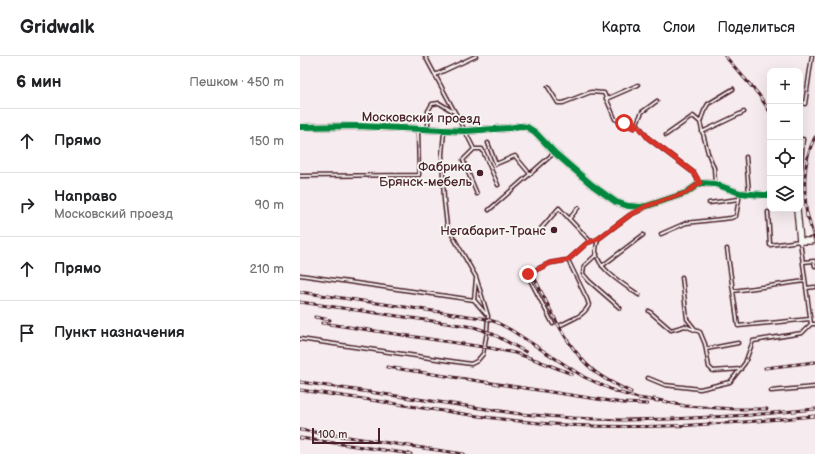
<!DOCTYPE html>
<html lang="ru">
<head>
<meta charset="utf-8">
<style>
	:root { --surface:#fff; --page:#f6f6f6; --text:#202124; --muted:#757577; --line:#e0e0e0 }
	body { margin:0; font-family:"Balsamiq Sans",sans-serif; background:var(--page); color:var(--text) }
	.controls { position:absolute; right:12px; top:12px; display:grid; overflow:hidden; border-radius:8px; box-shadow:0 4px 16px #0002 }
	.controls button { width:36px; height:36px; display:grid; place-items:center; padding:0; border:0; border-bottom:1px solid var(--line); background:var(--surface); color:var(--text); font:20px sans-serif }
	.scale { position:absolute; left:12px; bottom:10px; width:68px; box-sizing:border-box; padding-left:4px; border:2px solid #4a1f2b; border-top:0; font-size:11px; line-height:14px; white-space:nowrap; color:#4a1f2b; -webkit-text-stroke:3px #f6f6f2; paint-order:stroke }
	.stop { position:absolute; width:12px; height:12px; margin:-9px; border:3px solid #d93025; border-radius:50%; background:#fff }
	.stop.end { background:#d93025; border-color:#fff; box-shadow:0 1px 4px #0008 }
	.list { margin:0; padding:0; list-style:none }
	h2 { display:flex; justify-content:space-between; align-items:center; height:52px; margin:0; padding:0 16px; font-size:17px }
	h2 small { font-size:13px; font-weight:400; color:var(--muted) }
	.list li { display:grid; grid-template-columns:26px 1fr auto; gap:12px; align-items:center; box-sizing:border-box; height:64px; padding:0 16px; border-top:1px solid var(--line) }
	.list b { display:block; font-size:15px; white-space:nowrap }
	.list p { margin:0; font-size:13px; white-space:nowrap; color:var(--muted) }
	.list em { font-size:13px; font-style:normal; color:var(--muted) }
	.icon { flex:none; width:22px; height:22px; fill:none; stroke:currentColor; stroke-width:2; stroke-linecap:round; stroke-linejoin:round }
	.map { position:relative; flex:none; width:515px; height:398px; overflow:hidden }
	header { display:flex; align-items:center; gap:24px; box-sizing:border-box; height:56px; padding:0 20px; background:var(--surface); border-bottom:1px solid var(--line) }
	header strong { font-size:19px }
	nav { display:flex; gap:22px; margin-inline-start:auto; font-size:14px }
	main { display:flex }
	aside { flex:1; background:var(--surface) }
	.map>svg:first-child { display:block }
</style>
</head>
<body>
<header>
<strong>Gridwalk</strong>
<nav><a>Карта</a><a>Слои</a><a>Поделиться</a></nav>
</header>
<main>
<aside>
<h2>6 мин<small>Пешком · 450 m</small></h2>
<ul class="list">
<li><svg class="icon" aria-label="ahead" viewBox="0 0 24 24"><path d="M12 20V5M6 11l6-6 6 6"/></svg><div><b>Прямо</b></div><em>150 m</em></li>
<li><svg class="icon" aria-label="right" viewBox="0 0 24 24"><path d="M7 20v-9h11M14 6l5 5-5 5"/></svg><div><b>Направо</b><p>Московский проезд</p></div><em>90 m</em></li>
<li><svg class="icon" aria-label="ahead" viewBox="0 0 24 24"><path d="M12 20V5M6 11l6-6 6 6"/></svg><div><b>Прямо</b></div><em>210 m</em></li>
<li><svg class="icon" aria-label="arrive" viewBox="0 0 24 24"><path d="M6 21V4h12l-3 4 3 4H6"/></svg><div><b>Пункт назначения</b></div></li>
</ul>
</aside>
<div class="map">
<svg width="515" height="398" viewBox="0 0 515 398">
	<rect width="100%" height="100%" fill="#f6ebee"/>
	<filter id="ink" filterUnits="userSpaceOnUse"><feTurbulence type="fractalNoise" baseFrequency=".025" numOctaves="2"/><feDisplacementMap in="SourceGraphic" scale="8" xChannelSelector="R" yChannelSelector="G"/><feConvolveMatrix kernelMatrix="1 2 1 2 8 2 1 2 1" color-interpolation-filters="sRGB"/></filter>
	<g filter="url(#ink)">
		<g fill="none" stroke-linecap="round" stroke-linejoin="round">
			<defs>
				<path id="service" d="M125,0l40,75 9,18 -11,11 14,34
					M135,19l41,-19
					M248,31l10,16h5l28,-11 13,1 11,26 19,9 3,-5 11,15 46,35 5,9
					M306,43l32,-14
					M505,48l7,-48
					M337,67l5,-11 15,-11
					M128,72v-17l4,-7 7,-1 15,9
					M402,76l42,-20
					M366,79l27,-19 7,6
					M188,87l8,21 19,-8 15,18
					M174,93h8l16,36
					M446,101l3,36
					M500,118l1,-8 2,-27
					M0,120l119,-1 -1,-45
					M415,127l-1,-15 -6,-15 -8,-31 4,-11 4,-7 25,-15
					M409,147l30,-4 1,-5
					M189,154l65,-57
					M468,156l2,33 30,-4 11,83h4
					M269,163l9,-11
					M238,176l21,-24 31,33
					M361,178l25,-11 45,-5 5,-2 3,-17
					M298,183c-1,4 -2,9 -2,13 2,18 29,33 43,43
					M427,193l11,77 72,-7
					M297,198l-13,12 -1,8 6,7 31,27
					M503,206l11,-1 1,5
					M302,210l41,-31
					M0,219l174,25 12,14
					M382,221l5,42 8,10
					M506,232l9,-1
					M433,235l72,-10
					M174,244l2,-21
					M349,255l22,19 14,-4 15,6 5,12 4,23 4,4 28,-2
					M253,268l-26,-50 23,-11 18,-3 19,-17 11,-4 32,-24 13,-6
					M261,269c11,-6 23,-9 28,-20l-2,-6 -19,-39
					M0,283l171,25 6,-3 6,-7 4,-22 1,-16 -12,-39 -29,-51 -3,-26 -2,-46 2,-22
					M406,293l32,-6
					M348,322l17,7 35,4 30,-7 15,-19 8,-22 49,-8 9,-9
					M471,335l44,-4"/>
				<path id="tertiary" d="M0,71l58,-1 107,5 44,-3 11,-2 7,1 8,5 20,21 37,32 14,10 10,7 12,4 13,1 6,-1 39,-13 14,-10 15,1 25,9 23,2h7
					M497,153l3,32h9l6,-1"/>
			</defs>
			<use href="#service" stroke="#4a1f2b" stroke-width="5"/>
			<use href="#tertiary" stroke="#4a1f2b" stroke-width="8"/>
			<use href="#service" stroke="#f6f6f2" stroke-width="2"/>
			<use href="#tertiary" stroke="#f6f6f2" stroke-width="5.5"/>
			<defs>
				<path id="rail" d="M425,0l34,39 11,17
					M507,157l8,29
					M507,161c-3,-27 -5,-55 8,-80
					M233,219c16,31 33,73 61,96 11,9 24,15 37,21
					M0,236l182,26 14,4 15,8 73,47 33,15 21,6 20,3
					M0,246l174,25 17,6 35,19
					M15,261l15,3
					M22,267l168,25 25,5 21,7 36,14
					M87,311l236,36 24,1
					M465,312l50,-6
					M0,326l221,32 51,4 50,2 49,-1 80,-4 64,-6
					M0,334c43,6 86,12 129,19 30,4 60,9 90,12 98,11 198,4 296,-5
					M354,343l31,7 50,3h32
					M0,374l164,24
					M0,382l111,16"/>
			</defs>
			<use href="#rail" stroke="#4a1f2b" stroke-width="3"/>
			<use href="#rail" stroke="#f6f6f2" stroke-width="1.5" stroke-dasharray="4.5" stroke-linecap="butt"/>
			<defs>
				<path id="cycleway" d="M0,71l58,-1 107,5 44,-3 11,-2 7,1 8,5 20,21 37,32 14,10 10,7 12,4 13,1 6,-1 39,-13 14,-10 15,1 25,9 23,2h7"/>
			</defs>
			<use href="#cycleway" stroke="#f6f6f2" stroke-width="8"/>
			<use href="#cycleway" stroke="#00873e" stroke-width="6"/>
		</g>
	</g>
	<g fill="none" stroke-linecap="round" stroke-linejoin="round" filter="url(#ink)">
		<path stroke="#d93025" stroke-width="5" d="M228,218l22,-11 18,-3 19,-17 11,-4 32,-24 17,-9 39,-13 14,-10 -6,-10 -46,-35 -12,-15 -2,5 -10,-5"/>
	</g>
	<g fill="#4a1f2b" stroke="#f6f6f2" stroke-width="1.5">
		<circle cx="180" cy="117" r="4"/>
		<circle cx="254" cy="174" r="4"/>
	</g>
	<g text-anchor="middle" stroke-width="3.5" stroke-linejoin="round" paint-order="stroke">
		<g font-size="13" fill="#4a1f2b" stroke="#f6f6f2">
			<text transform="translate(121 61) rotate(1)" y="5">Московский проезд</text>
		</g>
		<g font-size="13" fill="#4a1f2b" stroke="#f6f6f2" text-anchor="end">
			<text x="172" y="115">Фабрика<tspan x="172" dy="15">Брянск-мебель</tspan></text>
			<text x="246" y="179">Негабарит-Транс</text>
		</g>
	</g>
</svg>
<div class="controls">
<button>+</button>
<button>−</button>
<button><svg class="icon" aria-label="locate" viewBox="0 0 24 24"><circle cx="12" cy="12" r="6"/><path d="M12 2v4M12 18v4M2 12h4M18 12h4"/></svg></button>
<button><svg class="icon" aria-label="layers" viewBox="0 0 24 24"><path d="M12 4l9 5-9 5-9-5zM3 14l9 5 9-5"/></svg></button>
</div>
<div class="scale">100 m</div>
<div class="stop" style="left:324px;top:67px"></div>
<div class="stop end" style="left:228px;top:218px"></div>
</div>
</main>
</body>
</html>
